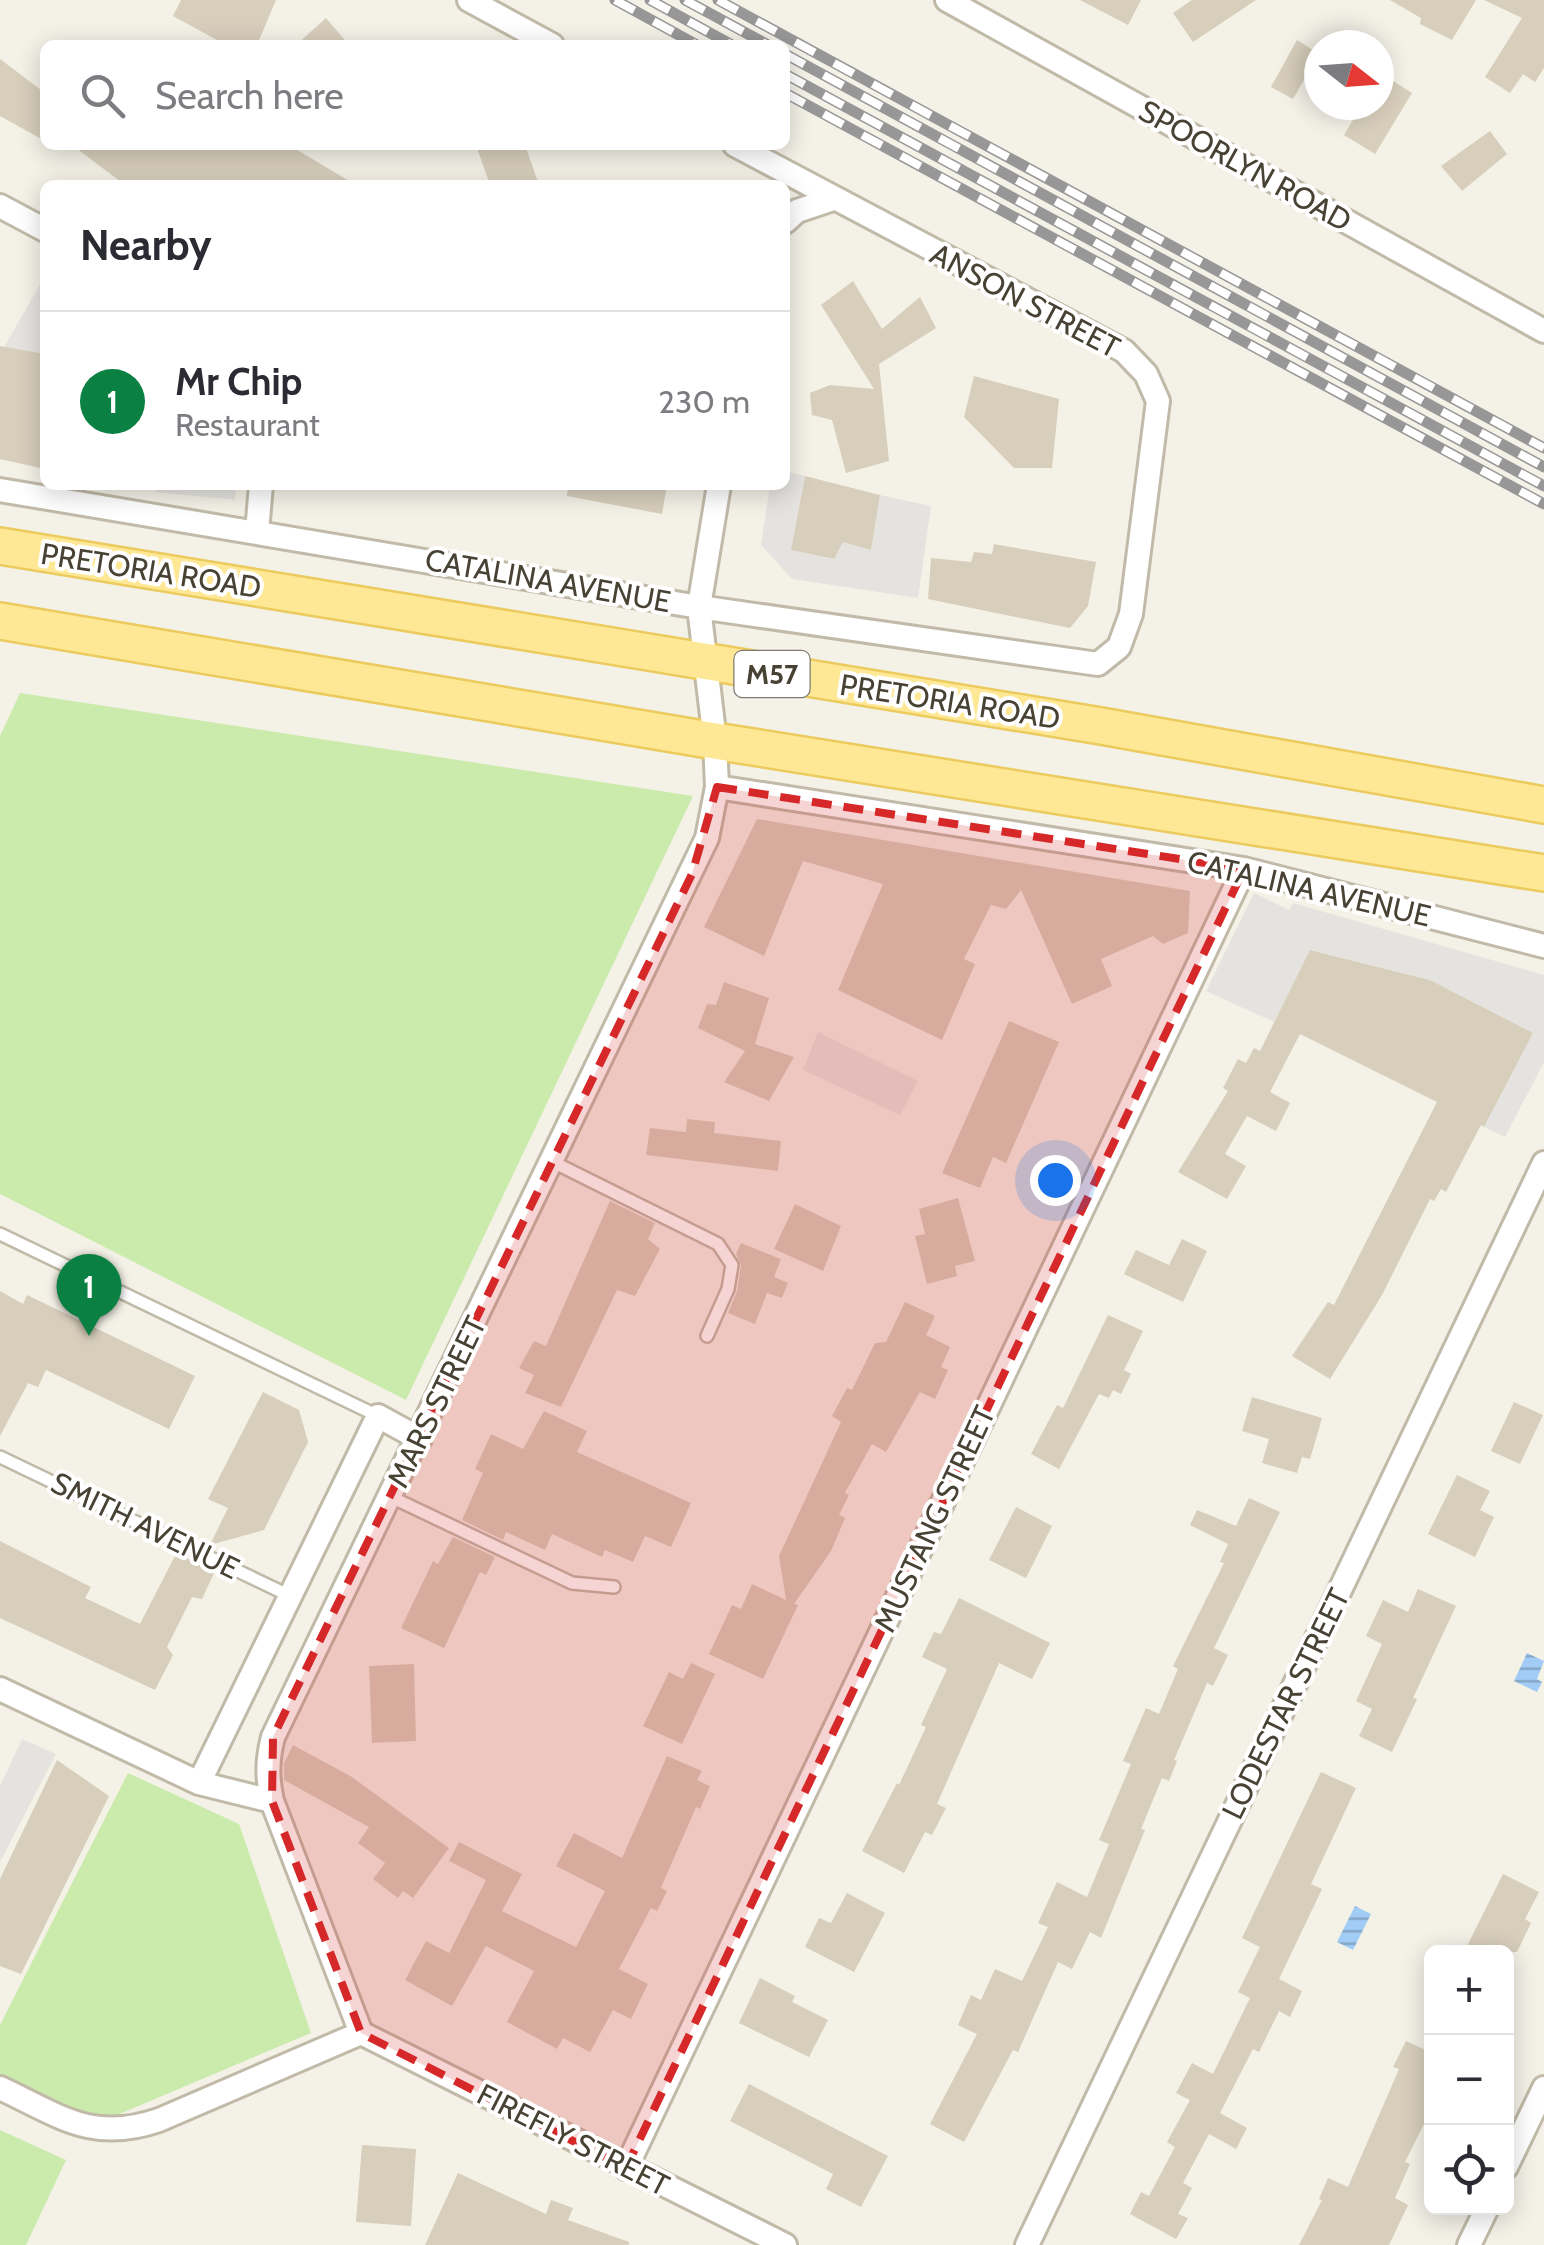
<!DOCTYPE html>
<html lang="en">
<head>
<meta charset="utf-8">
<style>
	:root { --surface:#fff; --page:#f2f2f3; --text:#2b2b33; --muted:#7c7c81; --line:#e1e1e2; --accent:#0b8043 }
	body { margin:0; font-family:Cabin,sans-serif; background:var(--page); color:var(--text) }
	.controls { position:absolute; right:30px; bottom:30px; display:grid; overflow:hidden; border-radius:15px; box-shadow:0 5px 25px #0003 }
	.controls button { width:90px; height:90px; display:grid; place-items:center; padding:0; border:0; border-bottom:2px solid var(--line); background:var(--surface); color:var(--text); font:50px sans-serif }
	.compass { position:absolute; left:1304px; top:30px; width:90px; height:90px; border-radius:50%; background:var(--surface); box-shadow:0 5px 25px #0003; rotate:107deg }
	.you { position:absolute; left:1055px; top:1180px; width:35px; height:35px; margin:-25px; border:8px solid #fff; border-radius:50%; background:#1a73e8; box-shadow:0 0 0 15px #1a73e833 }
	.badge { display:grid; place-items:center; width:65px; height:65px; border-radius:50%; background:var(--accent); color:#fff; font-size:32px; font-weight:700 }
	.pin { position:absolute; translate:-50% -82px; filter:drop-shadow(0 2px 5px #0008) }
	.pin::after { content:''; position:absolute; top:52px; width:35px; height:30px; background:inherit; clip-path:polygon(0 0,100% 0,50% 100%) }
	.list { margin:0; padding:0; list-style:none }
	h2 { display:flex; justify-content:space-between; align-items:center; height:130px; margin:0; padding:0 40px; font-size:42px }
	h2 small { font-size:32px; font-weight:400; color:var(--muted) }
	.list li { display:grid; grid-template-columns:65px 1fr auto; gap:30px; align-items:center; box-sizing:border-box; height:180px; padding:0 40px; border-top:2px solid var(--line) }
	.list b { display:block; font-size:38px; white-space:nowrap }
	.list p { margin:0; font-size:32px; white-space:nowrap; color:var(--muted) }
	.list em { font-size:32px; font-style:normal; color:var(--muted) }
	.icon { flex:none; width:55px; height:55px; fill:none; stroke:currentColor; stroke-width:2; stroke-linecap:round; stroke-linejoin:round }
	.map { position:relative; flex:none; width:1544px; height:2245px; overflow:hidden }
	.search { position:absolute; background:var(--surface); box-shadow:0 5px 25px #0003; left:40px; top:40px; width:750px; height:110px; display:flex; align-items:center; gap:25px; box-sizing:border-box; padding:0 35px; border-radius:15px; color:var(--muted); font-size:38px }
	.panel { position:absolute; background:var(--surface); box-shadow:0 5px 25px #0003; left:40px; top:180px; width:750px; height:310px; border-radius:15px }
	.map>svg:first-child { display:block }
</style>
</head>
<body>
<div class="map">
<svg width="1544" height="2245" viewBox="0 0 1544 2245">
	<defs>
		<pattern id="water-rules" width="6" height="5" patternUnits="userSpaceOnUse" patternTransform="scale(2.5)"><rect width="6" height="5" fill="#a0ccf5"/><path d="M0 2.5h6" fill="none" stroke="#84a7c7"/></pattern>
	</defs>
	<rect width="100%" height="100%" fill="#f4f1e7"/>
	<path fill="#cbebad" d="M20,693l673,103 -287,604 -406,-206v-458z
		M128,1773l111,51 72,209 -220,93 -91,-38v-63z
		M0,2130l66,30 -40,85h-26z"/>
	<path fill="#e5e3df" d="M45,276v78l-41,-7z
		M785,471l20,5 -14,74 42,9 10,-17 28,8 9,-55 51,11 -13,92 -126,-19 -31,-34 9,-60h15z
		M155,485h81l-1,15 -80,-8z
		M1254,893l35,17 4,-7 251,72v87l-39,75 -21,-10 49,-94 -103,-53 -119,-30 -37,72 -68,-31z
		M818,1032l100,49 -18,34 -97,-45z
		M22,1739l34,15 -56,108v-76z"/>
	<path fill="url(#water-rules)" d="M1527,1653l17,8 -7,18 5,3 -5,10 -23,-11z
		M1355,1906l16,8 -18,36 -16,-8z"/>
	<path fill="#d7cebc" d="M181,0h95l-19,45h-31l-53,-29z
		M1080,0h61l-13,25z
		M1192,0h64l-63,42 -20,-29z
		M1390,0h86l-24,40 -32,-16 1,-6z
		M1484,0h60v68l-9,14 -12,-8 -13,19 -25,-16 37,-59z
		M326,18l23,27h-53z
		M1297,40l22,14 -26,45 -22,-12z
		M0,59l45,34v48l-45,-25z
		M1379,72l33,21 -37,61 -31,-19 18,-30h17z
		M1490,131l17,23 -45,37 -21,-25z
		M72,145h217l67,40h-231z
		M476,145h49l14,40h-49z
		M853,281l29,48 38,-32 16,31 -57,36 10,97 -43,12 -14,-53 -20,-5 -2,-22 20,-8 44,4 -53,-84z
		M0,346l45,8v115l-45,-10z
		M974,376l85,23 -7,69h-38l-50,-51z
		M805,476l75,19 -9,55 -28,-8 -9,17 -43,-9z
		M568,485h99l-5,29 -95,-18z
		M994,544l102,18 -8,44 -18,22 -142,-29 3,-41 40,4 3,-10 18,2z
		M757,819l433,72 -2,42 -25,11 -10,-8 -52,23 11,27 -40,18 -51,-114 -15,19 -15,-4 -27,54 11,5 -33,76 -104,-50 45,-106 -80,-23 -39,95 -60,-29z
		M1310,950l120,30 103,53 -49,94 -3,-2 -35,67 -5,-3 -7,12 -4,-2 -48,96 -52,84 -38,-23 36,-54 6,3 103,-203 -137,-68 -30,58 20,11 -14,28 -29,-15 -22,38 21,12 -19,33 -49,-27 50,-81 -5,-3 15,-29 8,4 8,-15 6,3z
		M724,982l45,16 -14,46 39,13 -25,44 -45,-19 21,-31 -47,-23 9,-24 9,1z
		M1009,1021l50,21 -53,121 -13,-6 -13,31 -38,-15z
		M687,1119l28,3 -1,11 67,8 -3,30 -132,-16 4,-27 36,4z
		M958,1198l17,63 -20,5 2,10 -30,8 -12,-48 10,-2 -6,-25z
		M610,1201l45,22 -7,16 12,10 -25,47 -18,-6 -56,117 -36,-14 9,-18 -15,-7 15,-27 12,5z
		M795,1204l46,22 -18,45 -49,-22z
		M1182,1239l25,12 -24,51 -59,-28 12,-24 33,15z
		M741,1243l40,16 -7,18 14,6 -6,15 -15,-5 -12,31 -27,-11 9,-22 4,-26 -5,-11z
		M0,1291l23,13 4,-9 168,81 -26,53 -123,-59 -8,17 -10,-4 -28,53z
		M905,1302l30,14 -9,19 24,12 -9,20 7,3 -13,29 -15,-7 -34,60 -14,-8 -27,49 4,2 -10,20 6,3 -14,33 -37,53 4,1 -35,74 -54,-25 23,-49 9,4 11,-25 34,16 -7,-44 62,-134 -9,-6 15,-28 5,2 23,-47 11,-1z
		M1108,1315l35,16 -19,39 7,4 -10,20 -8,-4 -4,8 -10,-4 -40,75 -28,-15 26,-49 6,3z
		M263,1392l36,18 9,32 -44,88 -54,15 18,-37 -20,-9z
		M1252,1397l70,21 -12,41 -8,-2 -5,16 -35,-10 7,-24 -27,-8z
		M1514,1402l29,13 -23,49 -29,-13z
		M544,1411l43,20 -10,21 114,51 -20,44 -26,-11 -12,26 -28,-12 -3,7 -50,-23 -7,16 -39,-18 -3,8 -41,-20 21,-47 -8,-4 16,-35 32,15z
		M1457,1475l33,16 -10,19 14,7 -19,40 -47,-23z
		M1249,1498l31,14 -66,136 14,7 -15,31 -6,-3 -33,77 3,1 -8,20 -7,-3 -21,51 4,1 -44,108 -11,-6 -18,37 -14,-7 -40,90 -5,-2 -49,92 -34,-18 47,-90 -19,-9 13,-30 10,5 14,-31 27,12 26,-54 -10,-4 19,-41 30,15 22,-53 -10,-4 32,-76 -8,-3 23,-53 13,6 19,-45 -5,-3 51,-103 -4,-1 8,-18 -38,-19 7,-15 39,16z
		M1016,1507l36,19 -26,52 -37,-18z
		M453,1537l42,20 -9,18 -6,-3 -36,76 -43,-20 32,-67 5,3z
		M0,1541l91,46 -6,11 55,26 37,-72 37,21 -12,26 -10,-2 -25,50 6,8 -18,35 -155,-72z
		M1418,1589l38,17 -43,92 4,1 -25,53 -33,-16 13,-27 -16,-8 26,-57 -16,-8 17,-36 25,12z
		M959,1598l91,45 -18,36 -33,-16 -62,141 9,4 -14,27 -7,-3 -21,41 -42,-22 35,-68 2,2 27,-58 -5,-2 26,-56 -25,-12 12,-25 7,2z
		M691,1663l24,11 -33,70 -39,-18 26,-54 14,7z
		M414,1664l2,77 -44,2 -3,-77z
		M293,1745l59,32 97,71 -36,50 -10,-7 -5,7 -25,-19 12,-16 -27,-20 11,-16 -85,-47v-17z
		M667,1756l35,15 -5,9 13,6 -10,23 -4,-2 -35,81 6,3 -10,20 -6,-3 -32,61 29,15 -17,35 -18,-9 -23,42 -27,-14 -6,11 -50,-27 27,-51 -48,-25 -34,60 -47,-26 21,-39 23,12 37,-73 -37,-19 10,-19 63,32 -20,37 74,36 29,-56 -49,-25 18,-33 48,25z
		M57,1760l52,36 -88,178 -21,-8v-87z
		M1321,1772l35,16 -45,96 11,5 -43,90 23,12 -12,26 -11,-6 -20,41 -6,-3 -33,64 27,15 -11,21 -27,-15 -26,49 9,5 -14,26 10,4 -12,21 -46,-25 11,-22 8,4 26,-49 -8,-5 23,-42 -14,-7 16,-30 21,11 37,-76 -12,-6 22,-45 -18,-9z
		M1503,1874l36,18 -14,27 6,4 -14,29h-53z
		M847,1893l38,20 -31,59 -49,-25 14,-29 12,5z
		M760,1978l35,18 -3,6 36,18 -19,37 -70,-34z
		M1406,2041l26,12v55l-27,54 5,2 -15,34 13,7 -19,40h-90l23,-45 -3,-1 9,-21 20,9 51,-118 -6,-2z
		M749,2084l139,72 -27,51 -35,-18 7,-15 -103,-53z
		M362,2145l54,4 -5,77 -55,-4z
		M458,2173l88,41 5,-14 22,8 -5,12 61,22v3h-204z"/>
	<g fill="none" stroke-linecap="round" stroke-linejoin="round">
		<defs>
			<path id="service" d="M553,1162l165,82 14,21 -4,24 -21,47
				M0,1234l378,182
				M0,1457l290,139
				M391,1497l181,86 42,4"/>
			<path id="minor" d="M469,0l83,45
				M947,0l597,331
				M0,206l45,24
				M785,222l12,-11 36,-12
				M0,490l699,117 399,57 21,-17 12,-33 27,-213 -12,-27 -22,-23 -389,-206
				M257,532l4,-47
				M717,787l527,82 300,77
				M0,1689l199,94 73,18
				M199,1783l179,-367 42,23
				M361,2033l424,212
				M0,2088c60,28 92,55 159,32l202,-87 -89,-232c-5,-23 -5,-41 1,-64l434,-899 10,-51 -2,-46 -16,-134 20,-122
				M1506,2167l38,-79
				M626,2168l618,-1299
				M1027,2245l517,-1082
				M1469,2245l18,-37"/>
			<path id="primary" d="M0,546l1101,180 443,79
				M0,621l715,120 829,132"/>
		</defs>
		<use href="#service" stroke="#c1baa9" stroke-width="16"/>
		<use href="#minor" stroke="#c1baa9" stroke-width="28"/>
		<use href="#primary" stroke="#ebcb5e" stroke-width="40"/>
		<use href="#service" stroke="#fff" stroke-width="11"/>
		<use href="#minor" stroke="#fff" stroke-width="22"/>
		<use href="#primary" stroke="#ffe895" stroke-width="35"/>
		<defs>
			<path id="rail" d="M615,0l82,45
				M650,0l82,45
				M685,0l83,45
				M718,0l826,448
				M785,54l759,413
				M785,74l759,412
				M785,93l759,411"/>
		</defs>
		<use href="#rail" stroke="#979797" stroke-width="11"/>
		<use href="#rail" stroke="#fff" stroke-width="8" stroke-dasharray="22" stroke-linecap="butt"/>
	</g>
	<path fill="#d62828" fill-opacity="0.2" stroke="#d62828" stroke-width="8" stroke-dasharray="20 12" stroke-linejoin="round" d="M717,787l527,82 -618,1299 -265,-135 -89,-232 1,-64 419,-863z"/>
	<g text-anchor="middle" stroke-width="8" stroke-linejoin="round" paint-order="stroke">
		<rect fill="#fff" stroke="#7f7b72" stroke-width="2.5" x="734.5" y="651" width="75" height="46" rx="8"/>
		<g font-size="28" font-weight="bold" fill="#484235">
			<text x="772" y="684">M57</text>
		</g>
		<g font-size="30" fill="#484235" stroke="#fff">
			<text transform="translate(1245 166) rotate(29)" y="10">SPOORLYN ROAD</text>
			<text transform="translate(1025 301) rotate(28)" y="10">ANSON STREET</text>
			<text transform="translate(151 571) rotate(9)" y="10">PRETORIA ROAD</text>
			<text transform="translate(548 581) rotate(10)" y="10">CATALINA AVENUE</text>
			<text transform="translate(950 702) rotate(9)" y="10">PRETORIA ROAD</text>
			<text transform="translate(1309 889) rotate(13)" y="10">CATALINA AVENUE</text>
			<text transform="translate(437 1402) rotate(-64)" y="10">MARS STREET</text>
			<text transform="translate(935 1519) rotate(-65)" y="10">MUSTANG STREET</text>
			<text transform="translate(145 1526) rotate(26)" y="10">SMITH AVENUE</text>
			<text transform="translate(1286 1704) rotate(-64)" y="10">LODESTAR STREET</text>
			<text transform="translate(573 2140) rotate(27)" y="10">FIREFLY STREET</text>
		</g>
	</g>
</svg>
<div class="controls">
<button>+</button>
<button>−</button>
<button><svg class="icon" aria-label="locate" viewBox="0 0 24 24"><circle cx="12" cy="12" r="6"/><path d="M12 2v4M12 18v4M2 12h4M18 12h4"/></svg></button>
</div>
<svg class="compass" viewBox="-18 -18 36 36"><path d="M0-13l5 13h-10z" fill="#e53935"/><path d="M0 13l5-13h-10z" fill="#7c7c81"/></svg>
<div class="you"></div>
<div class="pin badge" style="left:89px;top:1336px">1</div>
<div class="search"><svg class="icon" aria-label="search" viewBox="0 0 24 24"><circle cx="10" cy="10" r="6"/><path d="M15 15l6 6"/></svg>Search here</div>
<section class="panel">
<h2>Nearby<small></small></h2>
<ul class="list">
<li><span class="badge">1</span><div><b>Mr Chip</b><p>Restaurant</p></div><em>230 m</em></li>
</ul>
</section>
</div>
</body>
</html>
